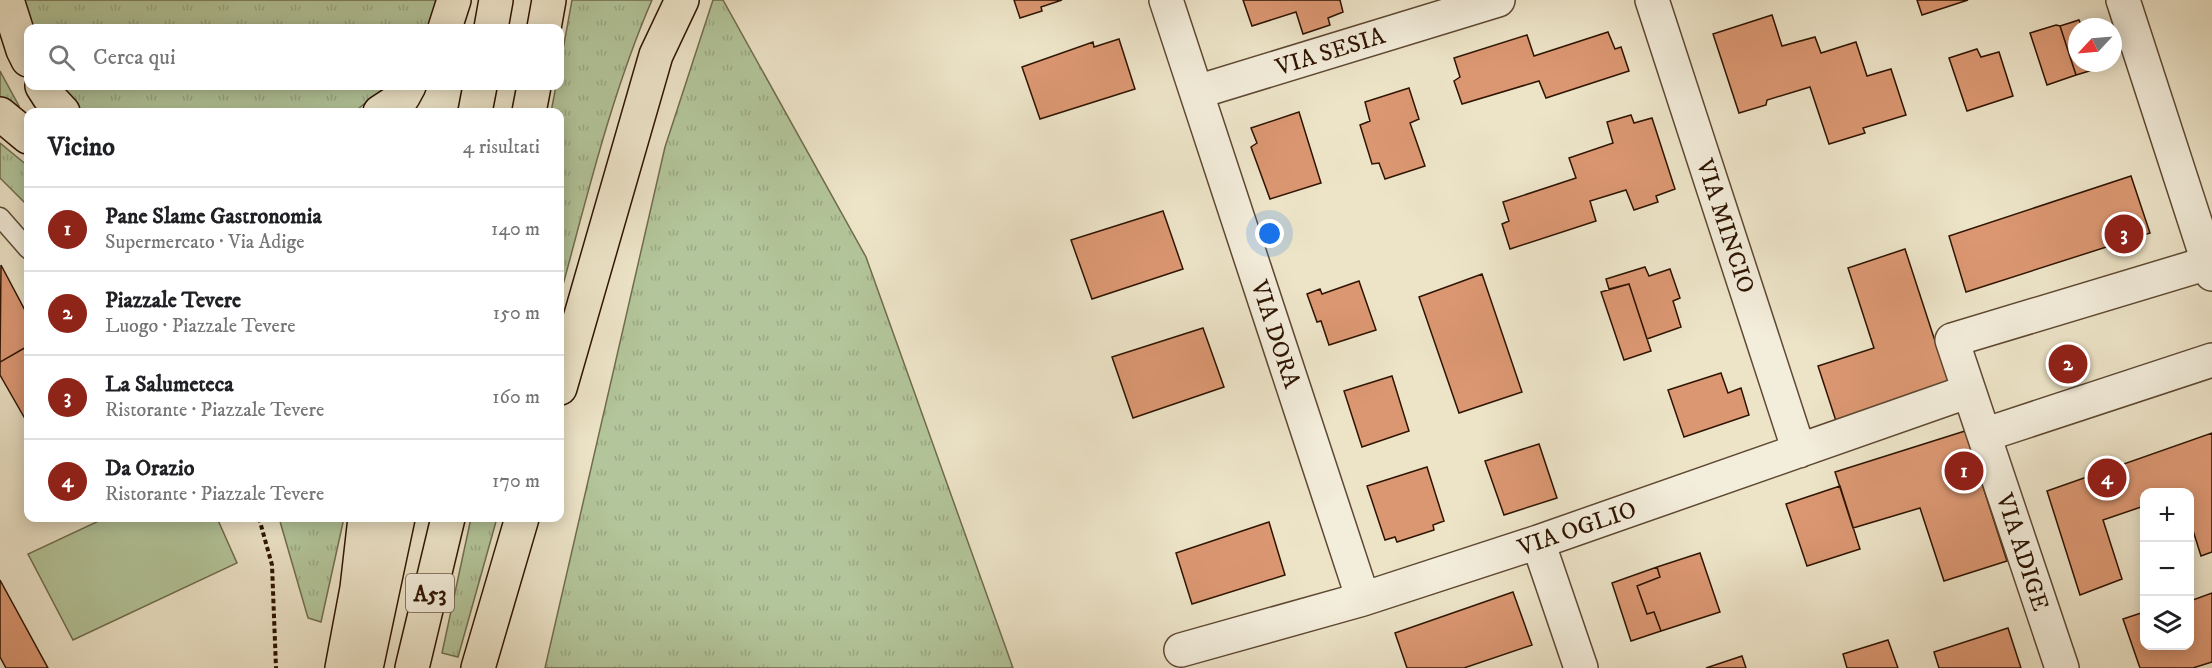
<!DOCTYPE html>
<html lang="it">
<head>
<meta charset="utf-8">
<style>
	:root { --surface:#fff; --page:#f2f2f2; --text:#202124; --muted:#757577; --line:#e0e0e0; --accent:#8f2418 }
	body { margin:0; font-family:"IM FELL DW Pica",serif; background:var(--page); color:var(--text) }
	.controls { position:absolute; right:18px; bottom:18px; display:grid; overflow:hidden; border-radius:12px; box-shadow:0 3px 15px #0003 }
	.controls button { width:54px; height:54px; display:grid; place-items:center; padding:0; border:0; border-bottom:2px solid var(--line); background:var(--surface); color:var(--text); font:30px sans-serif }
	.compass { position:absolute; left:2068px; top:18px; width:54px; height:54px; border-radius:50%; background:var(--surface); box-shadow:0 3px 15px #0003; rotate:244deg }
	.you { position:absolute; left:1270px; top:234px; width:21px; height:21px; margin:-15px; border:4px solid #fff; border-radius:50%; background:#1a73e8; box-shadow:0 0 0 9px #1a73e833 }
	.badge { display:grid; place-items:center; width:39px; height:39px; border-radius:50%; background:var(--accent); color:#fff; font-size:20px; font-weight:700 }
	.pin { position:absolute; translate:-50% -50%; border:3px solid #fff; box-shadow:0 2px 6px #0006 }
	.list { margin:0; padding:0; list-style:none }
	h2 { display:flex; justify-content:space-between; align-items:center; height:78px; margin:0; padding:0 24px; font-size:26px }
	h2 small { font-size:20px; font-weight:400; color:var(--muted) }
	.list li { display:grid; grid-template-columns:39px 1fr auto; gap:18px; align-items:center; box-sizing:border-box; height:84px; padding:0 24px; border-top:2px solid var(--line) }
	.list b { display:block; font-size:22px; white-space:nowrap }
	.list p { margin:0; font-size:20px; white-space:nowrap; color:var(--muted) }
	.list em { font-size:20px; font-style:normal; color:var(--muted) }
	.icon { flex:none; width:33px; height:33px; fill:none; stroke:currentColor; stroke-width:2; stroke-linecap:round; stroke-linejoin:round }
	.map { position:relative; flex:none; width:2212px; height:668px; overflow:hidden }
	.search { position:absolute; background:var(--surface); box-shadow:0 3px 15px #0003; left:24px; top:24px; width:540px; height:66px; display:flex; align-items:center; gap:15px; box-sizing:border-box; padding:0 21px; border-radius:12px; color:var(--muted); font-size:22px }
	.panel { position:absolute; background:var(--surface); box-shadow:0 3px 15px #0003; left:24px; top:108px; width:540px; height:414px; border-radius:12px }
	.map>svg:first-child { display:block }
</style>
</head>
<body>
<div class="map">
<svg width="2212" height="668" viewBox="0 0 2212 668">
	<defs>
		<pattern id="grass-tufts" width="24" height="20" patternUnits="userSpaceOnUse" patternTransform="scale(1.5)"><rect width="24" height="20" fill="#b3c59a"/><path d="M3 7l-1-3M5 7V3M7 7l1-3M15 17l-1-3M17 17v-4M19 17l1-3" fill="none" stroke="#9aa883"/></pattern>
	</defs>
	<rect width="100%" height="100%" fill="#ede4c8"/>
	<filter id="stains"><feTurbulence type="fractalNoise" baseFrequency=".00333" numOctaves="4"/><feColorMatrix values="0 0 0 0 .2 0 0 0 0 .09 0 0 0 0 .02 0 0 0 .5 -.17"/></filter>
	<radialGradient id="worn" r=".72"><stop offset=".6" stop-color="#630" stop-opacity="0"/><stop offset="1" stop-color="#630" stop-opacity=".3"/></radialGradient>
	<path fill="url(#grass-tufts)" stroke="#706c4d" stroke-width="1.5" d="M22,0h417l-1,7 -11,21h-399z
		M572,0h80c-41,95 -65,197 -92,296v-184h-9l5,-26h4v-20z
		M713,0h10l143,257 147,411h-468l120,-521z
		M0,71l19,35v5l-19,-10z
		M54,86h333l-33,26h-276z
		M0,143l28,23v40l-28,-28z
		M279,518h65l-23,104 -13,-4z
		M471,518h26l-39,139 -16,-4z"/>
	<path fill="#b3c59a" stroke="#706c4d" stroke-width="1.5" d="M105,518h112l20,45 -164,77 -45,-86z"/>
	<path fill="#db9772" stroke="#2e1400" stroke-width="1.5" d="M1014,0h48l-21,7 1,4 -22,7z
		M1243,0h97l3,12 -15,6 2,7 -27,9 -7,-22 -44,14z
		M1917,0h51l-46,15z
		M1772,15l10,31 33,-9 6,16 35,-11 11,34 24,-7 15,46 -43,13 2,5 -36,11 -19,-57 -43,13 -1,5 -27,8 -26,-79z
		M2079,20l3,7h-5v36h17l2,6 -20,6 -16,-49z
		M2056,25l4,1 16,49 -29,10 -17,-52z
		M1608,32l7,17 6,-2 8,24 -83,27 -7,-17 -77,23 -8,-23 6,-4 -6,-19 73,-23 7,21z
		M1119,39l16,50 -95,30 -18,-52 71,-25 1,5z
		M1977,49l4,8 18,-5 14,44 -46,15 -18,-53z
		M1409,88l10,31 -9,4 15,43 -40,13 -6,-16 -7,1 -12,-39 10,-4 -5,-19z
		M1299,112l22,71 -51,16 -19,-52 6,-4 -6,-15z
		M1631,115l3,8 18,-5 23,71 -19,7 2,6 -24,8 -8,-20 -36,11 6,20 -86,28 -8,-25 7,-3 -6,-19 73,-24 -7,-20 44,-15 -6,-21z
		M2131,176l19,57 -184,59 -17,-56z
		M1163,211l20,58 -91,30 -21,-59z
		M1905,249l45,138 -113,37 -19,-58 56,-18 -26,-80z
		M1,265l27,51v30l-28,16z
		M1645,267l4,9 21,-7 10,29 -7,3 8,26 -34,12 -18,-55 -20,5 -3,-10z
		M1482,274l40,118 -63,21 -40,-116z
		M1359,281l17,49 -47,15 -8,-24 -4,1 -10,-28 13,-5 2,5z
		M1629,284l22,67 -27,9 -23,-68z
		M1203,328l21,59 -91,31 -21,-61z
		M28,346v78l-28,-49v-13z
		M1721,373l7,20 13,-5 8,27 -65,22 -16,-47z
		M1392,376l17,55 -47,16 -18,-56z
		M1965,431l42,130 -63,20 -24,-73 -67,20 -18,-56z
		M2212,433v119l-11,4 -11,-35v-29h-46v14l-41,14 19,59 -42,16 -33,-104z
		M1539,444l18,54 -53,17 -19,-54z
		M1427,467l17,54 -11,4 1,5 -37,12 -2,-5 -10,3 -18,-54z
		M1840,486l20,63 -53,17 -21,-62z
		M1269,522l16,53 -93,29 -16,-51z
		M1700,553l20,59 -59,19 -7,-19 -7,2 -10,-28 23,-9 -3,-10z
		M1657,567l3,10 -23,9 10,28 7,-2 7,19 -30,10 -19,-58z
		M0,580l48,88h-42l-6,-11z
		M1513,592l19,53 -68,23h-57l-12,-35z
		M2212,593v69l-19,6h-53l-17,-49 21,-7v34h46v-45z
		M2008,628l13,40h-82l-5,-16z
		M1888,640l10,28h-51l-4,-14z
		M1742,656l4,12h-40z"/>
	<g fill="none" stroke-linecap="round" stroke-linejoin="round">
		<defs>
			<path id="service" d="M0,217l28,32"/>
			<path id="minor" d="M1166,0l197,599
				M1652,0l147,451
				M1197,92l301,-92
				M1984,435l228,-75
				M1538,542l43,126
				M1181,650l182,-51 175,-57 431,-151
				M2062,668l-110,-328 256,-77"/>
			<path id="tertiary" d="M2123,0l89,274"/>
			<path id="motorway" d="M7,0l16,50 5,10
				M445,28l9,-28
				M491,28l5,-28
				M544,28l5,-28
				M42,86l7,11 14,15
				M380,112l23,-15 6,-11
				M475,112l5,-26
				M529,112l5,-26
				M0,114l28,23
				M560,388l96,-333 26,-55
				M342,668l15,-80 8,-70
				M366,668l32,-150
				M412,668l36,-150
				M478,668l44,-150"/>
		</defs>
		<use href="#service" stroke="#5e4832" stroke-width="21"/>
		<use href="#minor" stroke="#5e4832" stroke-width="36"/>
		<use href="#tertiary" stroke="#5e4832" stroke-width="36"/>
		<use href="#motorway" stroke="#2e1400" stroke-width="36"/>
		<path stroke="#2e1400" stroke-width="4" stroke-dasharray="4.5 3" stroke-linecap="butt" d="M259,518l13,47 4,103"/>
		<use href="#service" stroke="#f3eddb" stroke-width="18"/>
		<use href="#minor" stroke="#f3eddb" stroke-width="33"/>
		<use href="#tertiary" stroke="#f3eddb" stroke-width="33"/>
		<use href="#motorway" stroke="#ede4c8" stroke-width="33"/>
	</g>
	<g text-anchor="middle" stroke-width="4.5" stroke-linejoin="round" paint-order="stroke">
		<rect fill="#f3eddb" stroke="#695542" stroke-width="1.5" x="406" y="574" width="48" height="38" rx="4.5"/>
		<g font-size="22" font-weight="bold" fill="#2e1400">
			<text x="430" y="601">A53</text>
		</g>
		<g font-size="24" fill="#2e1400" stroke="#f3eddb">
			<text transform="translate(1330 51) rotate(-17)" y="8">VIA SESIA</text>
			<text transform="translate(1726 226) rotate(72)" y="8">VIA MINCIO</text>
			<text transform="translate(1276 334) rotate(72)" y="8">VIA DORA</text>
			<text transform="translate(1577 528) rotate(-19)" y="8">VIA OGLIO</text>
			<text transform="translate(2023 552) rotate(72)" y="8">VIA ADIGE</text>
		</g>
	</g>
	<rect width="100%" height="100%" filter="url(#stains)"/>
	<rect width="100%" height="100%" fill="url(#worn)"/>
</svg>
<div class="controls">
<button>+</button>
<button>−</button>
<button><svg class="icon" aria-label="layers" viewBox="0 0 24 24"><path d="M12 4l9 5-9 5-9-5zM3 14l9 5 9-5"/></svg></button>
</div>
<svg class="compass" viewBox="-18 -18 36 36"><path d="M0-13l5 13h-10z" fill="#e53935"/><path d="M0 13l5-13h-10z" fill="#757577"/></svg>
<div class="you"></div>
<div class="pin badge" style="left:1964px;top:471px">1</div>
<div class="pin badge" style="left:2068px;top:364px">2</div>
<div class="pin badge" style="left:2124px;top:234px">3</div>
<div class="pin badge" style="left:2107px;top:478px">4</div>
<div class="search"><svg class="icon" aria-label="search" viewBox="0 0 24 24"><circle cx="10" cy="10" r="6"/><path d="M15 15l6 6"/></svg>Cerca qui</div>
<section class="panel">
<h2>Vicino<small>4 risultati</small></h2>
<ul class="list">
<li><span class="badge">1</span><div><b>Pane Slame Gastronomia</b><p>Supermercato · Via Adige</p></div><em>140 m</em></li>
<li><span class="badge">2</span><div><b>Piazzale Tevere</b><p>Luogo · Piazzale Tevere</p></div><em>150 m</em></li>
<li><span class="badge">3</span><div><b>La Salumeteca</b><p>Ristorante · Piazzale Tevere</p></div><em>160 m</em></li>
<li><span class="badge">4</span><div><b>Da Orazio</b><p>Ristorante · Piazzale Tevere</p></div><em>170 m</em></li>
</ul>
</section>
</div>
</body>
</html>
